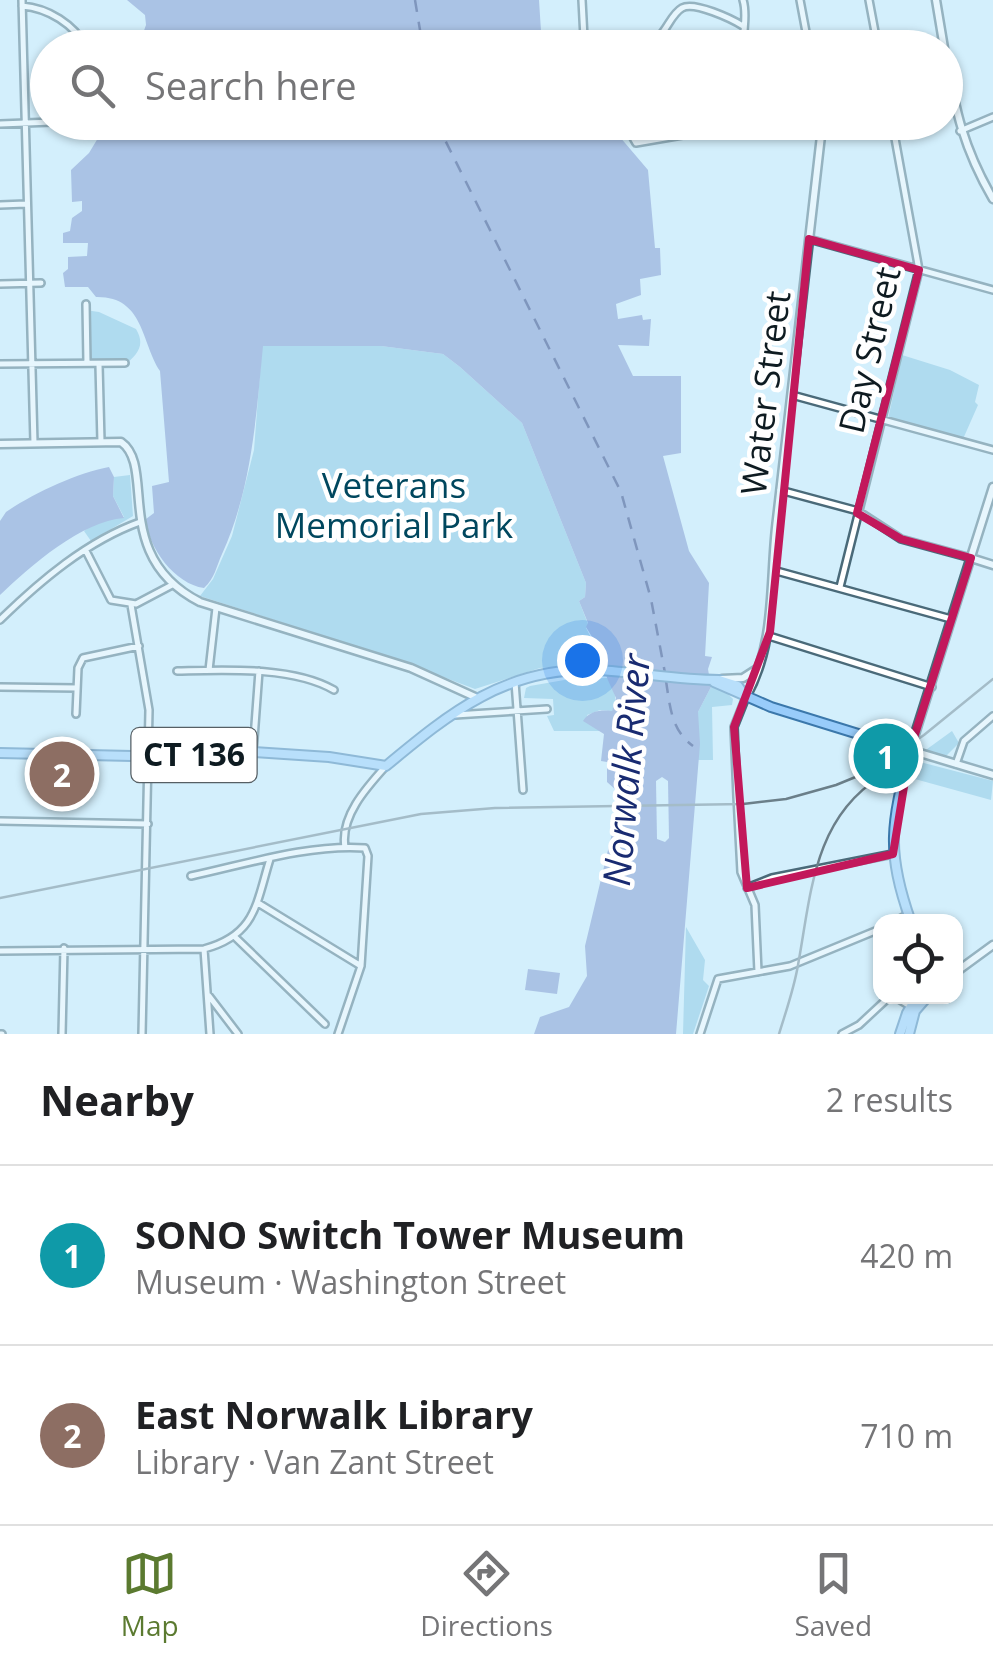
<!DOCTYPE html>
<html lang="en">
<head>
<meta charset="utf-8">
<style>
	:root { --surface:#fff; --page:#f2f2f2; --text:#202124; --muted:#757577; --line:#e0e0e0; --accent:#5b7a30 }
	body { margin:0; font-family:"Open Sans",sans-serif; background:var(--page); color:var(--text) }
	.controls { position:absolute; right:30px; bottom:30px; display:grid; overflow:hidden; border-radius:20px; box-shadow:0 2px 8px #0004 }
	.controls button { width:90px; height:90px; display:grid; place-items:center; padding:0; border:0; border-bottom:2px solid var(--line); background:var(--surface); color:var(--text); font:50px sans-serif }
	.you { position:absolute; left:582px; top:660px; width:35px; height:35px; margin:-25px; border:8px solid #fff; border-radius:50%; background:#1a73e8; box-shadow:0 0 0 15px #1a73e833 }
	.badge { display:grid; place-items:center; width:65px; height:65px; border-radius:50%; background:var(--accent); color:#fff; font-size:32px; font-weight:700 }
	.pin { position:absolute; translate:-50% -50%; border:5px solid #fff; box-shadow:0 2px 10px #0006 }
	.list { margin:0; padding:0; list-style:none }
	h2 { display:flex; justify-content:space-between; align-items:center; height:130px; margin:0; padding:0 40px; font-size:42px }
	h2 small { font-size:32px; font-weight:400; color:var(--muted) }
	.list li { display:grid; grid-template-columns:65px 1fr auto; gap:30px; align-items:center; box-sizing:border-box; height:180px; padding:0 40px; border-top:2px solid var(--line) }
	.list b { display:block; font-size:38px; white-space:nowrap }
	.list p { margin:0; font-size:32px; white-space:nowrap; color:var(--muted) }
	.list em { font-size:32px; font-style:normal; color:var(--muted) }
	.icon { flex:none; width:55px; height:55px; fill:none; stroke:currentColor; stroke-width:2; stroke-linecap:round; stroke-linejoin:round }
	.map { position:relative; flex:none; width:993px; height:1034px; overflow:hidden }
	.search { position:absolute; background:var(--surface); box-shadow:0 2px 8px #0004; left:30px; right:30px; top:30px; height:110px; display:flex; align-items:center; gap:25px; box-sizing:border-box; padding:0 35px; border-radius:55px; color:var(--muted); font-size:38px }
	.sheet { height:490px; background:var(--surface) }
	nav { display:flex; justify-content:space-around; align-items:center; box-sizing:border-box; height:140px; border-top:2px solid var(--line); background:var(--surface); font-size:28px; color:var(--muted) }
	nav a { display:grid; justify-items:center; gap:5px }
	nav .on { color:var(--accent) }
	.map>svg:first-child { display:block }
</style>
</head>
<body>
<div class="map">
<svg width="993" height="1034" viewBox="0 0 993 1034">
	<rect width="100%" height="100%" fill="#d3effc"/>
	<path fill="#83c3df" d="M85,310l14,2 37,17c10,17 1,25 -12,37h-37z
		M267,345l114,1 62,8 17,13 62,56 64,160 -1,14 -6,4 9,23 -2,4 18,35 -64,5 -65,21 -77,-29 -198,-64 13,-17 19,-43 22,-86 8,-104z
		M902,355l48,15 29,15 -4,17 3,3 -15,34 -75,-20z
		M130,475l3,41 -42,25 -7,-10c13,-10 24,-12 40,-14l-11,-21 1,-19z
		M607,678c8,10 11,21 5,33l-12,-1 -13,5 3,8 12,8h-48l-7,-15 7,-1 -1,-16 -29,-1 2,-10 4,-2 40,-7z
		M711,687l15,5 7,7 -1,6 -20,2 1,53h-15v-48z
		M952,731l7,12 -13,13 -23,-4z
		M920,762l73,19 -2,19 -87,-24z
		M686,927l19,33 -2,20 6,6 -16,48h-10z"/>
	<path fill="#788eca" d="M127,0h412l3,47h-404l8,-22 -1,-10z
		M107,123h501l40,47 7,78h5l1,27 -21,4 1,16 -25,9 2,15 24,-4 1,5 8,-1 -2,27 -31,-1 15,31h48v77l-18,3 26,95 20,32 -4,73 7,1 -4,12 3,18 -13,25 2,32 -24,290h-142l6,-17 29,-10 18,-31 -2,-30 29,-121 2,-35 -9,-8v-20l-6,-1 3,-27 -21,-13c7,-11 19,-11 29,-10l4,-13 -9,-20 -4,-23 -17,-28 2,-4 -9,-22 6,-4 1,-14 -64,-160 -62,-56 -17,-13 -62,-8h-118c-7,71 -11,142 -41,208 -6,13 -7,24 -18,34 -29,-4 -56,-40 -58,-69l8,-6 -2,-27 17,-4 -9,-111c-19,-29 -16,-75 -64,-74l-8,-10h-23l-2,-14 5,-4v-12l19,-1 1,-13h-25v-10l7,-2 2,-13 10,-7v-10l-10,1 -1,-32 18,-17z
		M109,467l5,10 -1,19 11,22c-42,3 -94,48 -124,77v-74l6,-9c28,-19 71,-39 103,-45z
		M528,969l32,4 -3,21 -32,-4z"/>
	<path fill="#d3effc" d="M662,777l6,4 1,57 -4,4 -8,-3 -1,-58z"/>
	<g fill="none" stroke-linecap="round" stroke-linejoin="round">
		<path stroke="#192b71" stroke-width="2.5" stroke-dasharray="12 10" stroke-linecap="butt" d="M415,0l8,48
			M436,122l185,370 30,107 14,74
			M666,681c4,25 5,49 27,65"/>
		<defs>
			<path id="street" d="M22,0l12,443
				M582,0l2,38 11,10
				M743,0c5,16 -1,30 1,48
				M800,0l9,48
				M869,0l9,48
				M22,6c26,2 52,18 65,42
				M643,48c24,-10 25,-32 39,-40 12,-7 50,11 61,18
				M624,122l12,21 122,-21
				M804,122l18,5v-5
				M0,124l52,-2
				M960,131l33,-14
				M0,205l26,-1
				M809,239l184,51
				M0,284l41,-1
				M86,304l1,59
				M0,364l125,-1
				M99,365l2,77
				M792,395l201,55
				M780,490l78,21 43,28 70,19
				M86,551l25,49 25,4 36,-19
				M773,570l178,49
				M840,587l79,-317 -27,-148
				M131,605l18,105 -7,324
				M0,620c40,-39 87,-79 140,-98
				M769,636l163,51
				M209,670l7,-62
				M177,671c46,-1 116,-5 157,19
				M515,682l8,108
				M0,687l77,1
				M746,697l-12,30 3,70 4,75 14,33 3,67
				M76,714l2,-46 5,-10 56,-12
				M455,715l92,-6
				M253,752l6,-81
				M956,764l8,-23 29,-25
				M0,821l148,3
				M345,847c-5,-30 21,-59 40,-80
				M191,876c56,-12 117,-32 174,-28l3,8 -7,110 -23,68
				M747,888l25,-10 121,-24
				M258,903l103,63
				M894,922l15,-8
				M235,937l90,87
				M204,949l6,85
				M0,951l204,-2c52,-14 52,-45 66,-90
				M209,996l29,38
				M0,1034h2
				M62,1034l2,-86
				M700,1034l18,-55 72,-13 90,-37
				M842,1034l17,-9 29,-27h9l13,8"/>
			<path id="secondary" d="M936,0l8,48
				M946,54c9,57 18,95 47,145
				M0,444l121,-2c36,25 -11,114 79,160l211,66 64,29
				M993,487l-83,263 83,25
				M971,558l22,7
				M722,679l21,-1 14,-9
				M746,697c31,-56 23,-116 31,-178 15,-131 29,-262 45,-392l11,-5
				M956,972l37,-27"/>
			<path id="primary" d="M714,682l57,25 139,43c-18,73 -25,99 1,172
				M0,753l176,4 77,-5 76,5 57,9c65,-54 120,-99 210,-96 41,2 82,10 123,10l19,6 8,11
				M900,1034l7,-21 10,-17
				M909,1034l6,-23 13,-15"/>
		</defs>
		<use href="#street" stroke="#4a6a79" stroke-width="10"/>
		<use href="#secondary" stroke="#4a6a79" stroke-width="11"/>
		<use href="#primary" stroke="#3b78ab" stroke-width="12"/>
		<use href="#street" stroke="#fff" stroke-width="5"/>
		<use href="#secondary" stroke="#fff" stroke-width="6"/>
		<use href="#primary" stroke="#98ccfa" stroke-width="8"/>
		<path stroke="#6b7f89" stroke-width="2.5" d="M0,898l421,-84 74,-6 248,-4 43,-5 50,-14 39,-16 49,-34 69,-56
			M779,1034c7,-23 15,-45 19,-69 13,-70 15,-146 82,-188"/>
	</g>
	<path d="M0 0H993V1034H0ZM809,239l110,31 -62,243 44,26 70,19 -61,192 -17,104 -146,34 -13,-161 36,-95z" fill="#d3effc" fill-opacity=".55" fill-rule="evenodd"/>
	<path fill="none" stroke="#c2185b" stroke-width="8" stroke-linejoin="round" d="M809,239l110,31 -62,243 44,26 70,19 -61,192 -17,104 -146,34 -13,-161 36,-95z"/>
	<g text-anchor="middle" stroke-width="9" stroke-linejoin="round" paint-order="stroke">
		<rect fill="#fff" stroke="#565f64" stroke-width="2.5" x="131.5" y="728" width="125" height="54" rx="8"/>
		<g font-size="32" font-weight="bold" fill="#0e1b21">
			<text x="194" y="766">CT 136</text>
		</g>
		<g font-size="35" fill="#0e1b21" stroke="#fff">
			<text transform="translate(870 350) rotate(-77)" y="12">Day Street</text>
			<text transform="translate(766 393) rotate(-83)" y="12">Water Street</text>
		</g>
		<g font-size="35" fill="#00475e" stroke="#fff">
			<text x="394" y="498">Veterans<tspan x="394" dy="40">Memorial Park</tspan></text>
		</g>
		<g font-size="38" font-style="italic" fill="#192b71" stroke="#fff">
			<text transform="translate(627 770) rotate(-85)" y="13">Norwalk River</text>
		</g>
	</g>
</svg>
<div class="controls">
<button><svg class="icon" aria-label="locate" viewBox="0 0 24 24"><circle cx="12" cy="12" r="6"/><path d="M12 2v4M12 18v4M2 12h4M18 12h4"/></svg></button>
</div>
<div class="you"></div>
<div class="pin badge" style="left:886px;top:756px;background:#0f9aa8">1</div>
<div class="pin badge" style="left:62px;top:774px;background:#8d6e63">2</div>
<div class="search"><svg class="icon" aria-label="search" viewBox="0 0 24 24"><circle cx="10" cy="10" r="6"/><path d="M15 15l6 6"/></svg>Search here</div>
</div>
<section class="sheet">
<h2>Nearby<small>2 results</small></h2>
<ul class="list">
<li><span class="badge" style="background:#0f9aa8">1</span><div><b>SONO Switch Tower Museum</b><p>Museum · Washington Street</p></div><em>420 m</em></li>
<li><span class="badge" style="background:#8d6e63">2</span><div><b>East Norwalk Library</b><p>Library · Van Zant Street</p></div><em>710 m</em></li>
</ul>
</section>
<nav>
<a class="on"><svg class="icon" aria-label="map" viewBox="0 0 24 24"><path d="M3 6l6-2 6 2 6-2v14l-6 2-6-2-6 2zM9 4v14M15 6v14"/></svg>Map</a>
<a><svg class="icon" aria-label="directions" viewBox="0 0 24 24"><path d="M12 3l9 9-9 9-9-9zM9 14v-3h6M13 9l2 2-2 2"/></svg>Directions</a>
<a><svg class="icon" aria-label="saved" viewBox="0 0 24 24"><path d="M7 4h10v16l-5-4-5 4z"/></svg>Saved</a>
</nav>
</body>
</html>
